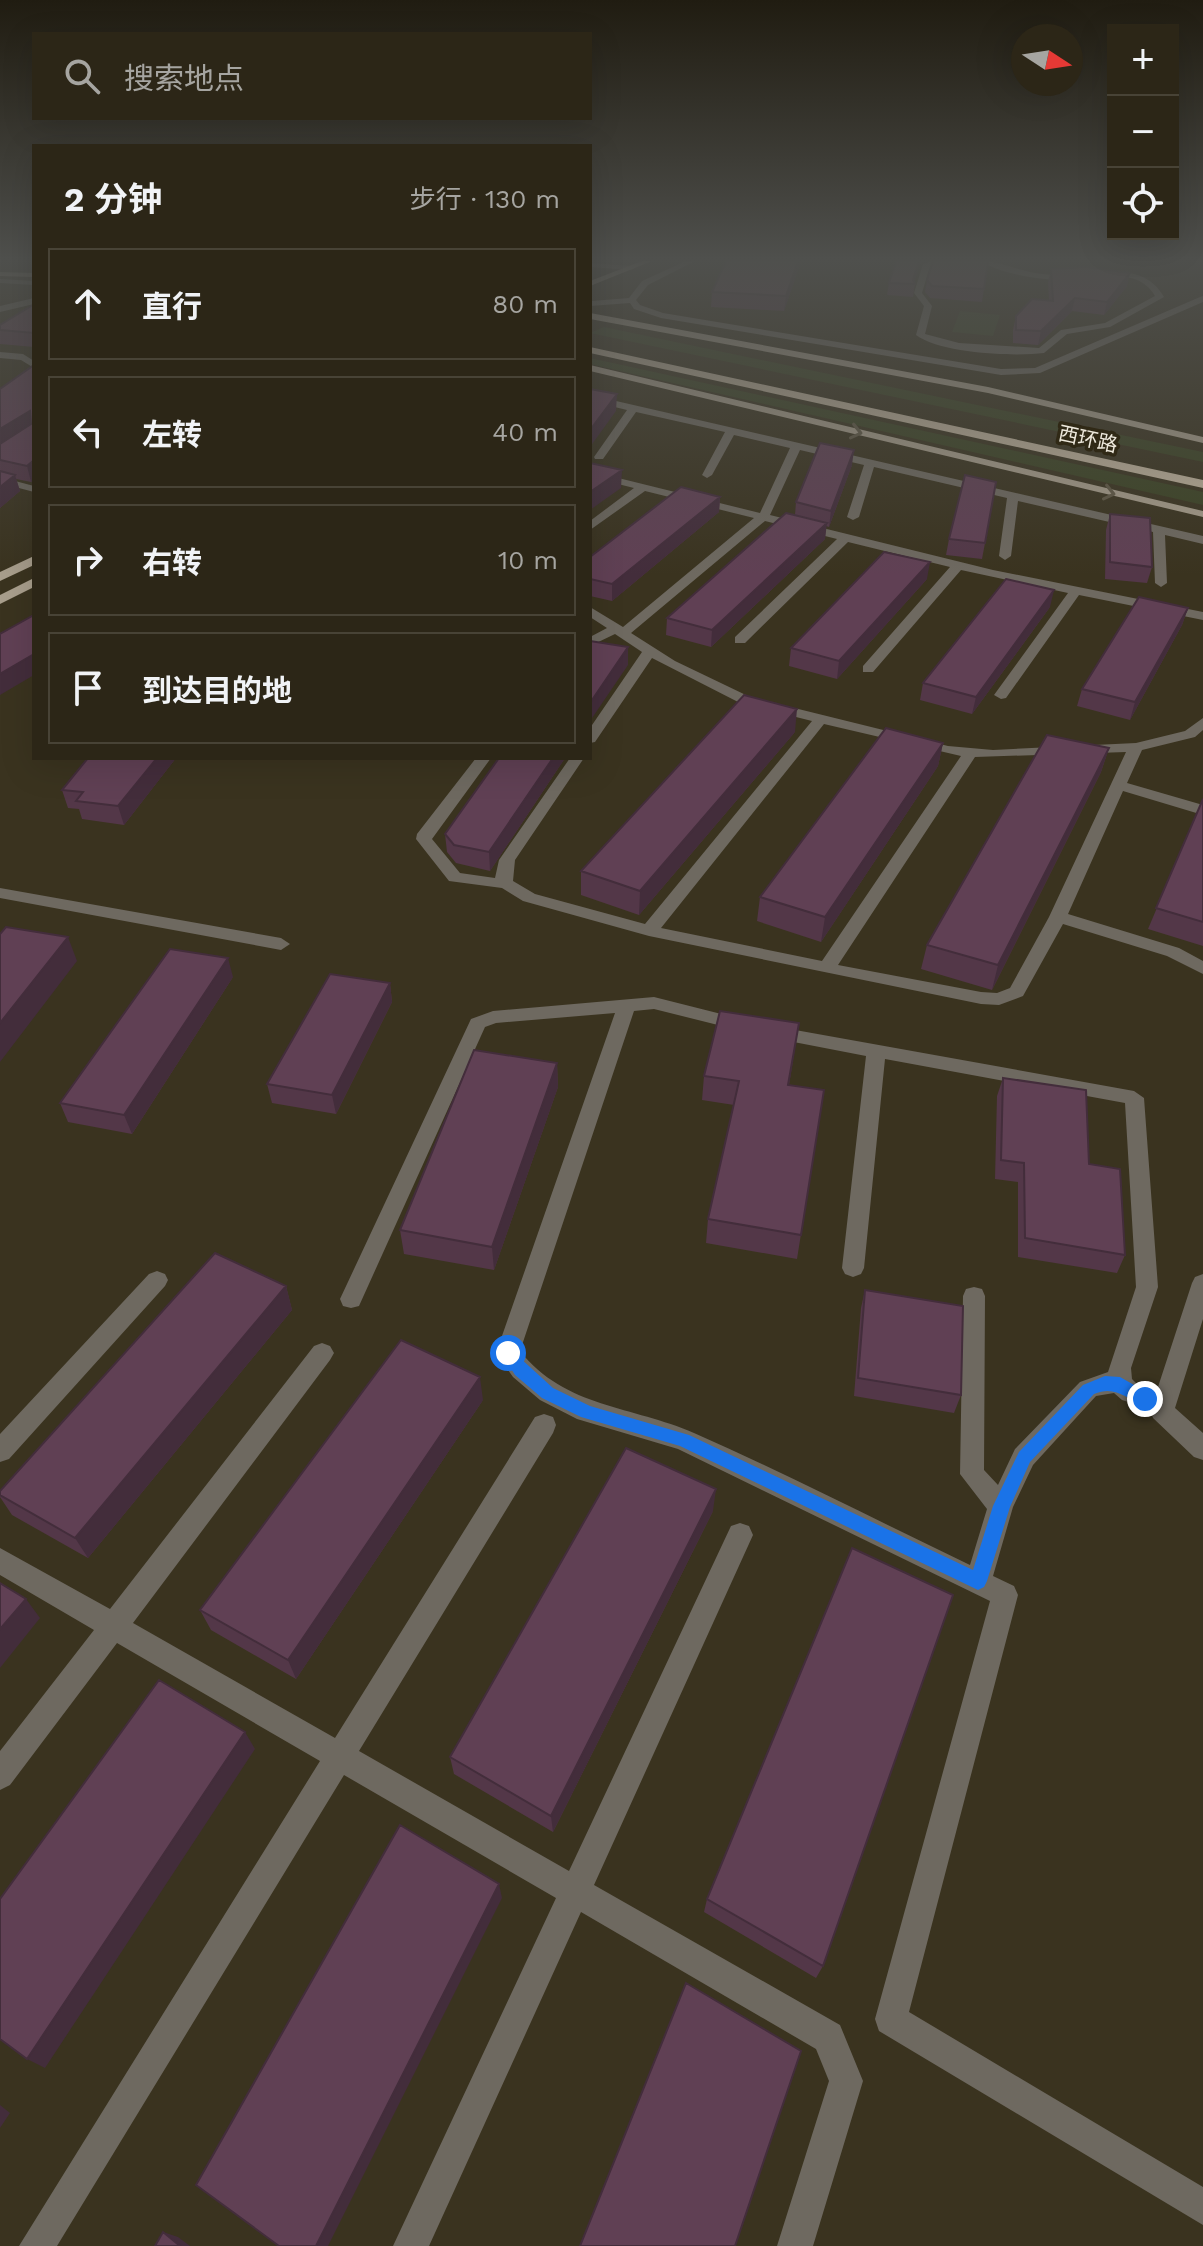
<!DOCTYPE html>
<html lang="zh">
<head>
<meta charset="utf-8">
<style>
	:root { --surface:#2c2617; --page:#383224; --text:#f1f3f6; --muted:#a6a5a1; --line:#484336 }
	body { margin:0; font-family:"Work Sans","Noto Sans SC",sans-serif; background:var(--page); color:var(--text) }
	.controls { position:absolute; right:24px; top:24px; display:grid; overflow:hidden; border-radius:0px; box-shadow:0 8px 32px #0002 }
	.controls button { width:72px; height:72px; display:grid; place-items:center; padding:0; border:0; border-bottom:2px solid var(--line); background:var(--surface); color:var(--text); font:40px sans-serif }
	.compass { position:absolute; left:1011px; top:24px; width:72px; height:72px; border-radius:50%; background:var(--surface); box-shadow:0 8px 32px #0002; rotate:102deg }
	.stop { position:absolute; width:24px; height:24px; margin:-18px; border:6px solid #1a73e8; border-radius:50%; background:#fff }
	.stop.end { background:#1a73e8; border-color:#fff; box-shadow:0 2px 8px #0008 }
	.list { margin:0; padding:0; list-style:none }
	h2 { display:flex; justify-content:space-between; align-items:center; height:104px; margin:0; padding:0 32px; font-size:34px }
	h2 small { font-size:26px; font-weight:400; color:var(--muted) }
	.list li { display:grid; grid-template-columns:52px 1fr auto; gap:24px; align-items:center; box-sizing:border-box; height:112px; margin:0 16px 16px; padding:0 16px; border:2px solid var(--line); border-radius:0px }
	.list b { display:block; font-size:30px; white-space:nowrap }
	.list em { font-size:26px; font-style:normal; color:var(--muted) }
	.icon { flex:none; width:44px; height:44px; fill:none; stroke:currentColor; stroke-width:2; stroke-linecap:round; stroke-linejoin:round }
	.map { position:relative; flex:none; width:1203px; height:2246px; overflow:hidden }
	.search { position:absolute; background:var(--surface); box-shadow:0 8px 32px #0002; left:32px; top:32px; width:560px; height:88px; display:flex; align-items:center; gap:20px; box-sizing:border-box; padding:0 28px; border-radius:0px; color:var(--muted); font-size:30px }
	.panel { position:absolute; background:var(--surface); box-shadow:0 8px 32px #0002; left:32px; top:144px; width:560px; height:616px; border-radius:0px }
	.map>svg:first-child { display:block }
</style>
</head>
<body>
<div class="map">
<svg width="1203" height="2246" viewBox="0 0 1203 2246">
	<rect width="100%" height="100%" fill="#3a331f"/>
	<path fill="#3c4324" d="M960,311l40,4 -7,21 -41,-4z
		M604,327l599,125v10l-613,-129z
		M590,358l613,134v13l-613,-141z"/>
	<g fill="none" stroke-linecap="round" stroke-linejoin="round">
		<path fill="#6e6960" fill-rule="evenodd" d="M686,261h9l-47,24 -12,15 4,5 23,8 338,56 34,-1 165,-71 3,-1v6l-163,71 -39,2 -340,-57 -27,-9 -4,-6 -40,3 2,-5 37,-3 13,-17z
			M933,261h14l-17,5 -8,27 10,13 -7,28 34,9 80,5 22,-18 44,-7 50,-27c-19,-35 -77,-14 -110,-17 -19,-1 -51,-9 -65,-18 22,0 40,11 62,13 40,5 98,-20 122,23l-54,30 -43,7 -23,19c-31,4 -104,0 -128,-18l8,-29 -10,-13 9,-29z
			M590,263l41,3 4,2 -4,2 -41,-3z
			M0,279l34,2v4l-34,-2z
			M34,298v6l-34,8v-6z
			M0,352l23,2 11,7v7l-13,-8 -21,-2z
			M590,395l613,141v8l-38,-9 2,48 -6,4 -6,-4 -2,-51 -135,-31 -7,55 -6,4 -6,-4 8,-58 -133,-31 -15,50 -6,3 -6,-3 17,-52 -64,-15 -30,65 223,55 210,42v8l-124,-25 -73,103 -5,1 -7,-4 74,-102 -107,-23 -88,102h-10v-6l87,-99 -102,-25 -103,101h-10v-6l102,-98 -72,-18 -134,112 44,28 75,36 198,49 45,4 143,-7 49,-12 18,-13v12l-8,7 -53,13 -15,33 76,22v10l-80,-24 -55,123 111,34 24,13v13l-36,-18 -104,-32 -40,72 -24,9 -18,-1 -332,-68 -126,-35 -21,-13 -53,-7 -33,-42 1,-5 59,-76h15l-59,81 28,34 35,5 4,-18 71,-102h14l-69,102 -2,21 22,13 110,30 167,-203 -72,-18 -88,-45 -57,84 -5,1v-15l52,-76 -27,-18 -25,12v-9l17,-9 -17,-11v-10l33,20 131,-109 -109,-27 -55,39v-9l44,-33 -44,-11v-6l170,42 30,-65 -56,-13 -22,40 -5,3 -5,-3 23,-43 -89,-20 -33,47h-8l-1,-2 33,-47 -37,-9zM824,724l137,32 -139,205 -161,-33zM1126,752l-77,165 -39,71 -13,5 -16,-1 -143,-27 137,-208z
			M0,477l34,9v6l-34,-9z
			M0,888l281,50 9,6 -9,6 -281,-52z
			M654,997l95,24 2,4 -9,6 -88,-22 -20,2 -114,340c45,57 113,55 174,82 93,41 184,88 276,132l17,-56 -27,-35 3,-178 3,-7 8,-2 8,2 3,7 -1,174 14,15 17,-36 65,-67 28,-10 28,-85 -11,-184 -240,-44 -21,209 -3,6 -8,3 -8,-3 -3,-6 24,-212 -93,-18 -9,-6 9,-6 361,65 10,7 14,189 -27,81 1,11 6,6 19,5 35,-107 3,-6 8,-3v45l-28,89 28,25v27l-9,-3 -41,-39 -3,-9 -28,-9 -8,-7 -18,3 -63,69 -20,42 -20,69 21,10 4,9 -109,417 294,175v38l-324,-194 -4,-12 115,-418 -312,-152 -101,-30 -37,-19 -27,-23 -17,-24 119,-340 -119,10 -11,4 -126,279 -8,2 -8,-2 -3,-7 131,-280 22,-8z
			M157,1271l8,3 3,6 -3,6 -156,173 -9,3v-28l149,-160z
			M322,1343l8,3 4,7 -4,7 -197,263 202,115 200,-321 9,-3 9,3 3,8 -3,8 -194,318 210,120 162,-345 9,-3 9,3 4,9 -159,350 246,140 23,56 -50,165h-36l52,-165 -13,-32 -235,-137 -152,334h-36l163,-348 -212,-123 -287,471h-38l301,-485 -203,-118 -107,142 -10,5v-39l94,-121 -94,-55v-27l110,61 204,-263z"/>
		<path fill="#a89e8c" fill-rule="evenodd" d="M642,261h10l-62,25v-5z
			M0,272l34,1v4l-34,-1z
			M590,313l398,74 215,50v6l-215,-50 -398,-74z
			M590,365l613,146v6l-613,-146z
			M34,556v9l-34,16v-9z
			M34,578v9l-34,17v-9z"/>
		<path fill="#bfb29c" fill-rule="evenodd" d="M590,347l613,133v8l-613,-135z"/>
	</g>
	<path fill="#533748" d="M726,261h75l-17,50 -73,-4 1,-15z
		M896,261h30l-6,2 -6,19 1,2 -2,13 -26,-2 2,-12z
		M1051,269l76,17 -23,29 -32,-4 -34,34 -25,-2v-13l3,-14 33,-15 -1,-19z
		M927,280l57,9 -2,13 -52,-4 -5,-6z
		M34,305v42l-34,-3v-19z
		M34,365v115l-3,2 -15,-3 4,12 -20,17v-119z
		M852,465l-23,62 -3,-1 -1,13 -114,108 -45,-12 1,-17 128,-103 1,-13z
		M720,497l-1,15 -107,89 -22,-5v-39z
		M1110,514l42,53 -5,16 -42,-4 1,-49z
		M949,539l36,4 -3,16 -36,-4z
		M927,579l-90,100 -48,-13 2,-18z
		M1050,607l-78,107 -52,-14 3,-17z
		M1188,608l-6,17 -52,95 -53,-14 5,-17z
		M795,732l-156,183 -58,-20v-24z
		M943,743l-5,23 -117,176 -64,-21 3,-24z
		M1109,748l-8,24 -109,218 -71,-21 6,-24z
		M88,758h88l-52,67 -42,-6 -3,-10 -11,-1 -6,-18z
		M499,758h66l-75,113 -34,-8 -9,-11 -2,-18z
		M1203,799v147l-55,-17z
		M233,977l-101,157 -64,-12 -8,-19z
		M390,983l2,19 -56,112 -64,-11 -5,-19z
		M799,1023l-10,62 35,5 -27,169 -91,-16 2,-24 26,-114 -32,-5 2,-24z
		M557,1063l1,24 -64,183 -90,-16 -4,-24z
		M1003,1078l86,86 36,91 -8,18 -99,-16v-75l-23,-3 2,-83z
		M286,1286l6,24 -204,248 -76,-43 -12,-18v-6z
		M865,1290l96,105 -7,18 -100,-17 7,-88z
		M483,1400l-187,279 -85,-49 -11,-20z
		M713,1511l-160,321 -99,-58 -4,-17z
		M707,1899l116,67 -7,12 -112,-66z"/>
	<path fill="#432d3b" d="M798,261h3l-17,50 2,-15z
		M919,261h7l-6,2 -6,21h-2z
		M1130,273l-3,13 -23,29 3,-13z
		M1075,298l-3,13 -34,34 3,-14z
		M617,394l-1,17 -26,36v-17z
		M30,411l4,15 -34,22v-19z
		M854,450l-2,15 -23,62 2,-16z
		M34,460v20l-3,2 -4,-16z
		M622,470l-1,18 -31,22v-18z
		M15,475l5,16 -20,17v-21z
		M720,497l-1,15 -107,89v-17z
		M827,523l-2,16 -114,108 1,-17z
		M930,562l-3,17 -90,100 2,-18z
		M1054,590l-4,17 -78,107 4,-17z
		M1188,608l-6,17 -52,95 5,-18z
		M628,647v18l-38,56v-18z
		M34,654v21l-34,20v-21z
		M797,709l-2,23 -156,183 1,-24z
		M943,743l-5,23 -117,176 4,-25z
		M1109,748l-8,24 -109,218 6,-25z
		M157,758h19l-52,67 -6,-19z
		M553,758h12l-75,113 -1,-19z
		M68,937l9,24 -77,101v-39z
		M228,958l5,19 -101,157 -8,-19z
		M390,983l2,19 -56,112 -4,-19z
		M557,1063l1,24 -64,183 -2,-23z
		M286,1286l6,24 -204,248 -13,-20z
		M480,1377l3,23 -187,279 -8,-19z
		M716,1489l-3,22 -160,321 -2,-16z
		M26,1599l14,19 -40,50v-39z
		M245,1732l10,17 -210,319 -18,-9z
		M499,1884l3,14 -174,348h-12z
		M0,2105l10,8 -10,15z
		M163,2232l15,5 12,9h-10z"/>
	<path fill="#604054" stroke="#432d3b" stroke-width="2" d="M726,261h72l-12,35 -74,-4z
		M896,261h23l-6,19 2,4 -26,-1z
		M933,261h55l-4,28 -52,-3 -5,-6z
		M1086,267l44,6 -23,29 -32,-4 -34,33 -25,-1v-14l16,-17 21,2 -2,-32z
		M33,305h1v28l-34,-3v-5z
		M34,365v95l-7,6 -27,-6v-16l31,-20 -1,-13 -30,18v-40z
		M590,389l27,5 -27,36z
		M820,443l34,7 -23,61 -35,-9z
		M590,463l32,7 -32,22z
		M0,471l15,4 -15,12z
		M965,475l31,7 -11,61 -36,-4z
		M681,487l39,10 -108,87 -22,-5v-22z
		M786,513l41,10 -115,107 -45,-12z
		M1110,514l40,4 2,49 -42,-5z
		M884,552l46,10 -91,99 -48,-13z
		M1006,579l48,11 -78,107 -53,-14z
		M1139,597l49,11 -53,94 -53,-13z
		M34,615v39l-34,20v-40z
		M590,641l38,6 -38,56z
		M744,695l53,14 -157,182 -59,-20z
		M886,728l57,15 -118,174 -65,-20z
		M1047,735l62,13 -111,217 -71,-20z
		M88,758h69l-39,48 -42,-5 7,-9 -21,-2z
		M499,758h54l-64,94 -35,-7 -9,-11z
		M1203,799v123l-47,-14z
		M6,927l62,10 -68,86v-89z
		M170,949l58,9 -104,157 -64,-12z
		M330,974l60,9 -58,112 -65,-11z
		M720,1011l79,12 -11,62 36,5 -23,145 -93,-16 31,-138 -35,-5z
		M474,1050l83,13 -65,184 -92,-17z
		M1003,1078l83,12 3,74 31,5 5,86 -100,-17 -1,-75 -23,-3z
		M215,1253l71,33 -211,252 -75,-43v-4z
		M865,1290l98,16 -2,89 -103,-17z
		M401,1340l79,37 -192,283 -88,-50z
		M626,1448l90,41 -165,327 -101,-59z
		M852,1548l101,47 -130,371 -116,-67z
		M0,1583l26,16 -26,30z
		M159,1680l86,52 -218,327 -27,-20v-140z
		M400,1825l99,59 -183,362h-37l-83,-61z
		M686,1983l115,68 -66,195h-155z
		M163,2232l17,14h-25z"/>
	<defs><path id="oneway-chevron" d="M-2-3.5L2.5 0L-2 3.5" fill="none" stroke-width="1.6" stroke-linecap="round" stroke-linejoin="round" transform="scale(2)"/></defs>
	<g stroke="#605845">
		<use href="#oneway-chevron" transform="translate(856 432) rotate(13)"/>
		<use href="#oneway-chevron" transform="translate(1109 493) rotate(13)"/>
	</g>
	<linearGradient id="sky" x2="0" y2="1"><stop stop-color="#201c11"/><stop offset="0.45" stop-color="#4f504d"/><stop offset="1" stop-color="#4f504d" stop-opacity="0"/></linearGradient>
	<rect width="1203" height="575" fill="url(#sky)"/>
	<path fill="#1a73e8" d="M508,1347l45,41 37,18 99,29 284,135 20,-64 26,-54 64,-67 22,-9 15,1 30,17 3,5 -8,7c-20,-8 -30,-21 -51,-12l-64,68 -20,45 -23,74 -3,6 -6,3 -298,-144 -99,-29 -39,-19 -27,-23 -14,-22z"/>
	<g text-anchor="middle" stroke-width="7" stroke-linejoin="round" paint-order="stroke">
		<g font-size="20" fill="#ede8dc" stroke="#302916">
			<text transform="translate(1088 439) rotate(12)" y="7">西环路</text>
		</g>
	</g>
</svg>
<div class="controls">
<button>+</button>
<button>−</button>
<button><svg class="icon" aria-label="locate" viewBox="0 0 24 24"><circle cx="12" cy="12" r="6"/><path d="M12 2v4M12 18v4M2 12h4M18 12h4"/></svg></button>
</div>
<svg class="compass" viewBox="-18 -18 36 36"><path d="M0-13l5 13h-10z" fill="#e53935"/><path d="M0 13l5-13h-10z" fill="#a6a5a1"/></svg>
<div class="stop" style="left:508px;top:1353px"></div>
<div class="stop end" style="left:1145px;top:1399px"></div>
<div class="search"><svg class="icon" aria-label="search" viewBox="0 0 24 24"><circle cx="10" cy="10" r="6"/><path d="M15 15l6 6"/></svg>搜索地点</div>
<section class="panel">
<h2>2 分钟<small>步行 · 130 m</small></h2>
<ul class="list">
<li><svg class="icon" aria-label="ahead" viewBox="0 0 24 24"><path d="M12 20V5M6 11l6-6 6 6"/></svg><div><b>直行</b></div><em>80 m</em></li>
<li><svg class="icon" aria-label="left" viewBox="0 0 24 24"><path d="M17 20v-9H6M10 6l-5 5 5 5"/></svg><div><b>左转</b></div><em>40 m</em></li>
<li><svg class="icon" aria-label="right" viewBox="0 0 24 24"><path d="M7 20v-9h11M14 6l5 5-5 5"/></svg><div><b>右转</b></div><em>10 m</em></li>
<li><svg class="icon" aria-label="arrive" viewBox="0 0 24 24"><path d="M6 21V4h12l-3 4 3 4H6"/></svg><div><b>到达目的地</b></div></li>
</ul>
</section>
</div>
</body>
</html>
